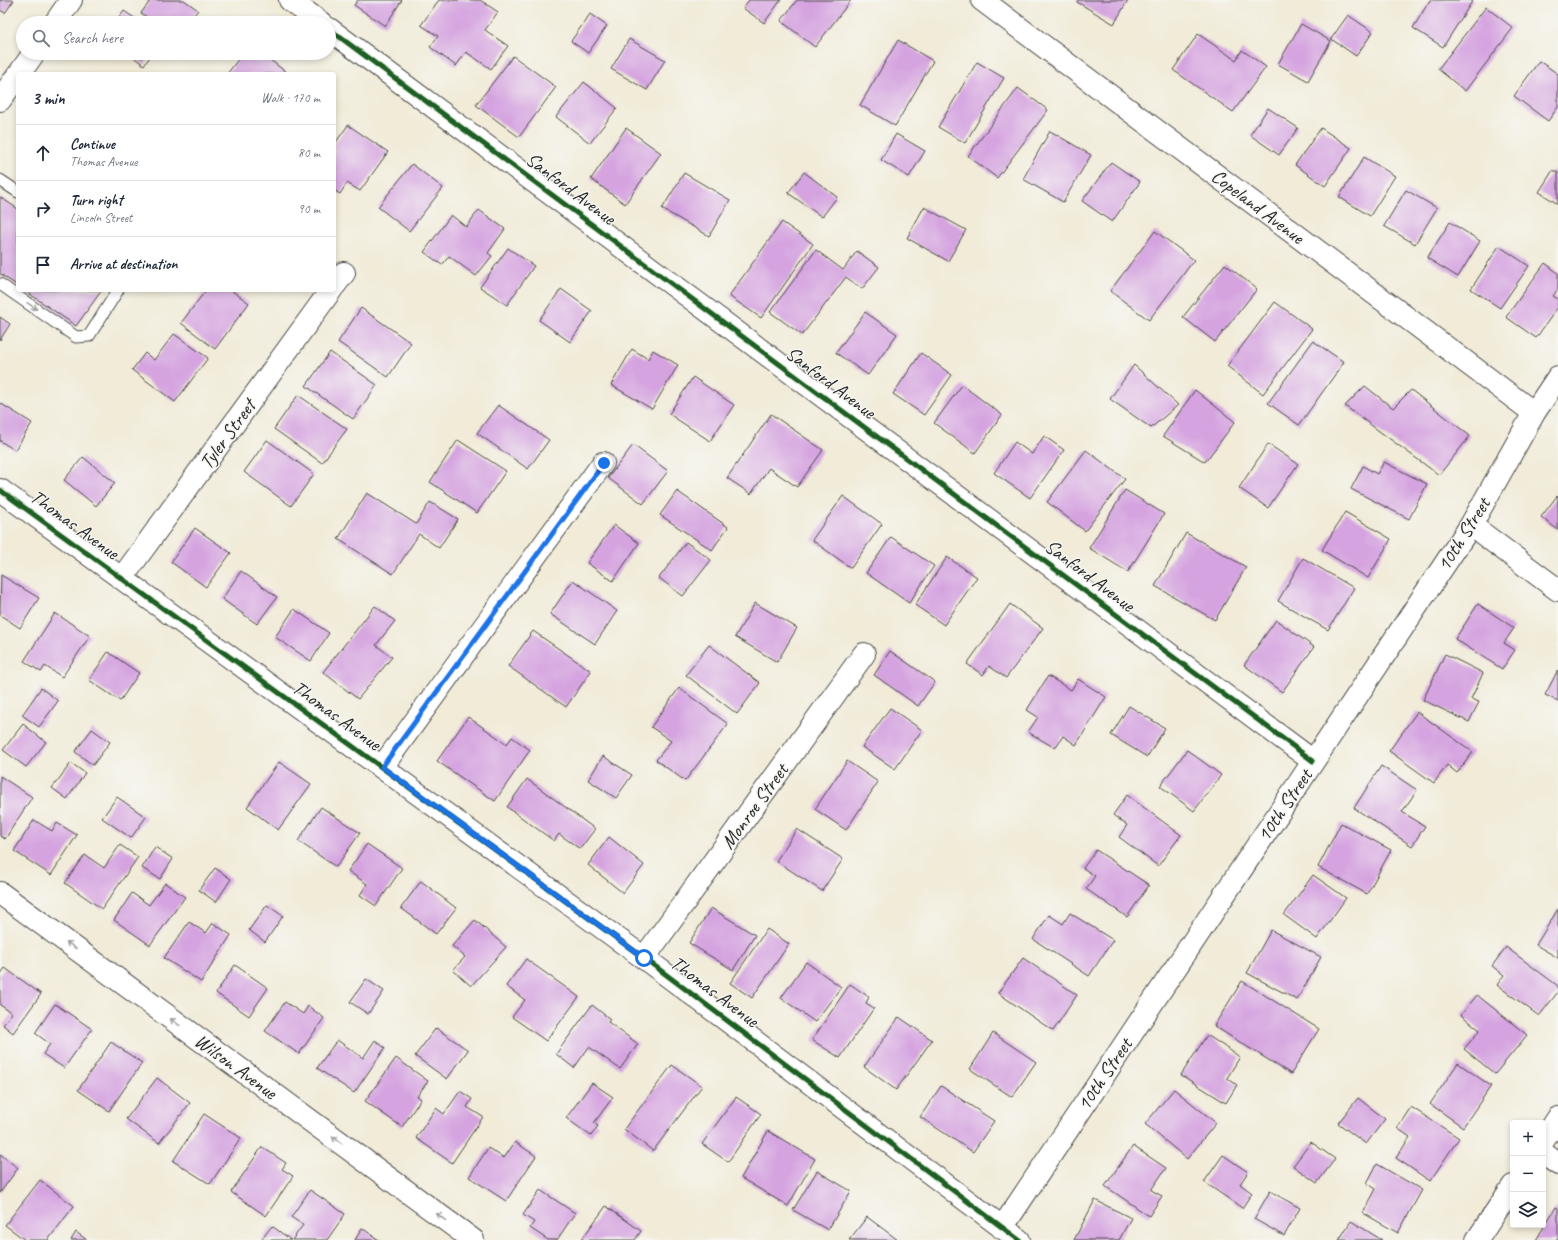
<!DOCTYPE html>
<html lang="en">
<head>
<meta charset="utf-8">
<style>
	:root { --surface:#fff; --page:#f2f2f3; --text:#1f2937; --muted:#747a83; --line:#e0e1e3 }
	body { margin:0; font-family:Caveat,sans-serif; background:var(--page); color:var(--text) }
	.controls { position:absolute; right:12px; bottom:12px; display:grid; overflow:hidden; border-radius:4px; box-shadow:0 2px 6px #0003 }
	.controls button { width:36px; height:36px; display:grid; place-items:center; padding:0; border:0; border-bottom:1px solid var(--line); background:var(--surface); color:var(--text); font:20px sans-serif }
	.stop { position:absolute; width:12px; height:12px; margin:-9px; border:3px solid #1a73e8; border-radius:50%; background:#fff }
	.stop.end { background:#1a73e8; border-color:#fff; box-shadow:0 1px 4px #0008 }
	.list { margin:0; padding:0; list-style:none }
	h2 { display:flex; justify-content:space-between; align-items:center; height:52px; margin:0; padding:0 16px; font-size:17px }
	h2 small { font-size:13px; font-weight:400; color:var(--muted) }
	.list li { display:grid; grid-template-columns:26px 1fr auto; gap:12px; align-items:center; box-sizing:border-box; height:56px; padding:0 16px; border-top:1px solid var(--line) }
	.list b { display:block; font-size:15px; white-space:nowrap }
	.list p { margin:0; font-size:13px; white-space:nowrap; color:var(--muted) }
	.list em { font-size:13px; font-style:normal; color:var(--muted) }
	.icon { flex:none; width:22px; height:22px; fill:none; stroke:currentColor; stroke-width:2; stroke-linecap:round; stroke-linejoin:round }
	.map { position:relative; flex:none; width:1558px; height:1240px; overflow:hidden }
	.search { position:absolute; background:var(--surface); box-shadow:0 2px 6px #0003; left:16px; top:16px; width:320px; height:44px; display:flex; align-items:center; gap:10px; box-sizing:border-box; padding:0 14px; border-radius:22px; color:var(--muted); font-size:15px }
	.panel { position:absolute; background:var(--surface); box-shadow:0 2px 6px #0003; left:16px; top:72px; width:320px; height:220px; border-radius:4px }
	.map>svg:first-child { display:block }
</style>
</head>
<body>
<div class="map">
<svg width="1558" height="1240" viewBox="0 0 1558 1240">
	<rect width="100%" height="100%" fill="#f6f6f2"/>
	<filter id="ink" filterUnits="userSpaceOnUse"><feTurbulence type="fractalNoise" baseFrequency=".025" numOctaves="2"/><feDisplacementMap in="SourceGraphic" scale="8" xChannelSelector="R" yChannelSelector="G"/><feConvolveMatrix kernelMatrix="1 2 1 2 8 2 1 2 1" color-interpolation-filters="sRGB"/></filter>
	<filter id="wash" filterUnits="userSpaceOnUse"><feTurbulence type="fractalNoise" baseFrequency=".012" numOctaves="4" result="noise"/><feDisplacementMap in="SourceGraphic" scale="16" xChannelSelector="R" yChannelSelector="G"/><feGaussianBlur stdDeviation="0.9" result="paint"/><feColorMatrix in="noise" values="0 0 0 0 0 0 0 0 0 0 0 0 0 0 0 0 0 1.4 0 .05"/><feComposite in="paint" operator="in"/></filter>
	<g filter="url(#wash)">
		<rect width="100%" height="100%" fill="#f1ebd8"/>
		<g id="blocks">
			<path fill="#d5a4e0" d="M0,0h14l-9,13 -5,-3z
				M151,0h33l14,10 -10,13h-33l-14,-10z
				M358,0h44l-17,26 -31,-21z
				M439,0h41l18,12 -13,18 23,16 -17,23 -25,-17 -10,14 -26,-19 8,-11 -17,-11z
				M749,0h32l-17,23 -21,-15z
				M797,0h54l-36,47 -34,-26z
				M1078,0h50l-14,24 -37,-22z
				M1430,0h43l-30,47 -30,-19z
				M1486,7l27,21 -48,63 -27,-22z
				M124,11l18,12h-27z
				M590,14l17,12 -19,27 -17,-12z
				M1348,15l25,17 -17,24 -25,-17z
				M1301,24l30,17 -23,40 -30,-17z
				M1198,34l38,26 6,-10 24,17 -33,45 -60,-42z
				M629,39l36,21 -18,30 -36,-21z
				M898,40l35,21 -38,65 -35,-21z
				M128,53h25l-9,12z
				M243,53h18l25,19 -1,2h-58z
				M513,56l43,31 -37,50 -43,-32z
				M1539,61l19,13v33l-10,14 -34,-25z
				M977,62l27,16 -39,65 -27,-16z
				M584,82l33,26 -27,35 -34,-26z
				M1018,88l30,22 -51,68 -29,-22z
				M1268,108l30,20 -19,27 -29,-20z
				M348,125l40,27 -28,39 -13,-8 -7,11 -6,-4v-45z
				M626,128l35,25 -36,51 -34,-25z
				M1321,128l30,20 -26,38 -30,-21z
				M1050,131l41,24 -28,47 -40,-23z
				M896,134l29,17 -16,26 -28,-17z
				M1364,157l31,19 -25,40 -31,-19z
				M1111,162l29,20 -28,40 -30,-21z
				M412,164l31,24 -34,43 -31,-24z
				M1553,170l5,3v31l-19,-12z
				M804,172l33,25 -15,20 -34,-24z
				M684,173l46,27 -21,36 -47,-27z
				M1406,190l31,18 -22,36 -31,-18z
				M0,197l18,12v77l-18,-12z
				M924,207l42,23 -18,31 -41,-23z
				M479,210l26,19 -17,24 4,3 -16,20 -27,-20 -7,9 -18,-13 27,-37 15,12z
				M782,222l31,22 -52,74 -32,-22z
				M1450,222l30,19 -22,36 -31,-19z
				M1155,231l39,29 -45,60 -39,-29z
				M1499,246l30,20 -29,42 -29,-19z
				M508,248l26,18 -27,39 -27,-18z
				M816,250l27,20 14,-19 22,16 -17,22 -16,-12 -44,58 -32,-23z
				M1545,263l13,10v16l-5,7 5,3v8l-22,31 -30,-21z
				M1225,264l32,25 -42,53 -32,-25z
				M561,289l31,22 -22,31 -31,-22z
				M24,290h78l-26,36z
				M206,290h25l18,13 -34,46 -34,-26z
				M1275,302l37,27 -49,65 -36,-28z
				M361,308l50,35 -23,34 -50,-35z
				M865,312l32,22 -29,41 -32,-22z
				M0,317l10,7 -10,16z
				M174,334l34,24 -33,44 -43,-32 13,-17 9,7z
				M1313,341l31,21 -45,63 -31,-22z
				M632,349l16,10 5,-9 25,15 -26,44 -41,-24z
				M330,352l47,33 -24,34 -47,-33z
				M921,353l31,22 -28,40 -31,-21z
				M1134,365l44,40 -27,23 -41,-29z
				M693,377l41,28 -24,36 -41,-27z
				M962,385l40,30 -27,38 -41,-30z
				M1365,386l28,22 18,-18 59,46 -31,39 -94,-69z
				M1195,390l40,32 -30,40 -42,-26z
				M298,395l49,34 -25,34 -48,-34z
				M0,403l32,20 -17,27 -15,-9z
				M498,405l51,35 -21,29 -51,-36z
				M771,414l52,36 -26,37 -28,-19 -18,26 -24,-16z
				M1044,436l20,14 -34,48 -36,-25 21,-31 17,12z
				M267,440l47,34 -23,32 -47,-34z
				M458,440l48,31 -29,42 -47,-31z
				M1268,444l30,20 -30,44 -29,-20z
				M633,445l35,26 -25,33 -35,-26z
				M1086,450l39,29 -40,52 -38,-29z
				M83,457l32,26 -19,23 -32,-26z
				M1384,462l43,22 -18,35 -58,-30 12,-23 14,8z
				M1125,490l39,24 -36,58 -39,-24z
				M677,491l51,36 -16,23 -52,-35z
				M367,493l49,31 14,-22 28,17 -19,29 -20,-14 -26,40 -55,-35z
				M843,496l39,28 -31,44 -39,-28z
				M1557,496l1,1v33l-17,-13z
				M1345,512l46,27 -23,39 -46,-28z
				M614,525l25,18 -26,38 -26,-18z
				M195,528l36,25 -25,34 -35,-25z
				M1186,533l60,34 -31,53 -60,-34z
				M891,537l43,29 -25,37 -43,-30z
				M686,542l25,18 -28,36 -24,-18z
				M947,557l30,20 -33,48 -29,-20z
				M1303,558l51,30 -26,42 -50,-29z
				M241,571l36,26 -20,27 -35,-25z
				M1,575l38,23 -19,30 -20,-13z
				M573,580l44,31 -22,33 -45,-30z
				M755,603l42,25 -20,34 -42,-25z
				M1010,604l33,24 -37,50 -17,-12 -6,9 -16,-11z
				M1478,604l36,24 -10,15 11,7 -13,19 -47,-30z
				M375,606l20,15 -19,24 16,12 -34,42 -35,-27z
				M294,609l35,24 -18,28 -36,-24z
				M55,613l35,23 -28,41 -17,-11 -4,6 -17,-11z
				M1276,620l38,27 -32,45 -38,-27z
				M533,631l58,40 -25,36 -58,-41z
				M709,645l51,38 -23,31 -51,-39z
				M890,651l45,31 -17,24 -44,-31z
				M108,652l31,21 -19,28 -31,-21z
				M1445,654l38,19 -12,26 8,3 -10,20 -46,-22z
				M1558,670v31l-13,-6z
				M1048,676l23,14 7,-11 28,18 -30,48 -13,-9 -8,12 -27,-16 10,-15 -11,-7z
				M41,688l17,13 -19,26 -17,-12z
				M679,688l49,36 -43,57 -29,-21 15,-19 -20,-14z
				M1129,706l36,22 -18,29 -36,-22z
				M890,708l32,22 -27,39 -33,-22z
				M1417,712l56,40 -16,21 -10,-8 -13,18 -45,-32z
				M468,717l39,27 5,-7 18,13 -35,51 -58,-40z
				M23,724l23,18 -20,25 -23,-17z
				M92,729l18,13 -17,23 -18,-13z
				M1187,750l34,25 -27,36 -34,-25z
				M603,756l29,19 -16,23 -28,-18z
				M847,761l31,21 -32,48 -31,-21z
				M279,762l32,22 -33,46 -31,-23z
				M71,763l14,10 -18,26 -15,-11z
				M1381,766l36,24 -15,22 23,14 -13,20 -58,-38z
				M0,776l32,21 -27,42 -5,-3z
				M527,779l68,50 -15,20 -21,-15 -5,7 -47,-34z
				M1127,795l54,40 -23,31 -39,-29 8,-12 -14,-10z
				M117,797l29,20 -15,21 -29,-20z
				M321,807l39,26 -24,34 -38,-26z
				M34,820l18,11 5,-8 20,12 -26,40 -37,-24z
				M1341,823l50,27 -24,44 -49,-27z
				M797,829l46,30 -21,32 -46,-30z
				M609,837l35,28 -21,28 -35,-28z
				M367,844l35,24 -26,38 -16,-11 7,-11 -19,-13z
				M120,845l18,12 -36,52 -37,-26 20,-28 19,13z
				M155,847l18,12 -13,20 -18,-11z
				M1096,850l53,35 -22,32 -41,-28 9,-13 -12,-8z
				M215,868l16,11 -15,23 -17,-12z
				M1313,875l33,23 -29,41 -33,-24z
				M421,881l35,27 -20,26 -35,-26z
				M165,883l20,14 -35,48 -36,-25 18,-27 17,12z
				M267,905l16,11 -18,26 -16,-12z
				M711,908l44,27 -22,35 -44,-27z
				M1558,909v49l-22,-13z
				M1070,913l43,27 -24,36 -56,-37 16,-24 14,9z
				M475,920l31,27 -35,39 -18,-16 12,-13 -13,-11z
				M189,922l17,11 7,-10 18,12 -30,47 -37,-24z
				M767,929l22,15 -37,54 -22,-15z
				M1271,930l50,27 -24,43 -50,-27z
				M1506,947l52,39v6l-19,24 -42,-31 7,-10 -12,-9z
				M1023,958l54,37 -24,36 -55,-38z
				M526,959l53,38 -33,44 -34,-24 13,-17 -19,-14z
				M806,962l35,25 -26,35 -34,-24z
				M235,965l33,23 -19,28 -33,-23z
				M5,968l36,26 -28,39 -10,-8 9,-12 -12,-8v-30z
				M366,979l18,12 -16,23 -18,-12z
				M1242,981l77,48 -28,45 -77,-48z
				M850,984l19,13 -3,6 8,5 -34,50 -28,-18z
				M1477,995l50,40 -32,39 -31,-25 16,-19 -19,-15z
				M285,1002l18,12 5,-8 16,12 -25,36 -34,-23z
				M55,1004l37,25 -28,39 -21,-14 7,-10 -15,-11z
				M592,1005l18,14 -2,3 30,22 -18,25 -31,-22 -15,21 -18,-14z
				M899,1017l33,23 -36,50 -32,-23z
				M436,1028l32,22 -21,29 -32,-23z
				M993,1033l43,29 -24,35 -42,-28z
				M1207,1035l33,22 -13,21 10,7 -11,18 -45,-28z
				M337,1040l26,18 12,-18 10,8 -31,45 -37,-25z
				M111,1042l31,21 -33,48 -31,-21z
				M396,1058l32,23 -11,15 4,3 -19,28 -37,-26z
				M1458,1063l33,23 -28,41 -33,-23z
				M672,1065l30,21 -49,65 -29,-22z
				M157,1078l33,25 -31,40 -33,-24z
				M592,1083l21,14 -19,26 4,3 -7,10 -25,-18z
				M941,1086l53,35 -21,31 -53,-35z
				M1174,1089l42,34 -29,36 -42,-35z
				M460,1091l12,8 -5,8 16,10 -31,46 -36,-25 20,-30 8,6z
				M736,1097l25,17 -33,48 -26,-18z
				M1358,1098l27,21 -19,25 -28,-21z
				M1411,1107l48,31 -29,43 -34,-23 14,-21 -13,-9z
				M204,1114l37,24 -31,46 -37,-23z
				M768,1131l47,28 -27,47 -47,-28z
				M515,1142l21,14 -30,45 -37,-24 19,-29 16,10z
				M1311,1142l24,17 -18,24 -24,-17z
				M1133,1146l33,22 -15,22 11,6 -13,20 -44,-30z
				M262,1147l24,16 -4,6 11,7 -27,40 -35,-24z
				M0,1154l18,14 -18,25z
				M1223,1155l25,17 -8,12 12,9 -10,15 -38,-26z
				M1377,1164l45,26 -24,43 -35,-20 13,-24 -9,-6z
				M817,1171l34,20 -23,39 -35,-20z
				M40,1180l34,26 -26,34h-23l-20,-15z
				M310,1190l35,24 -18,26h-35l11,-15 -12,-8z
				M540,1190l35,23 -18,27h-9l-18,-12 4,-6 -11,-7z
				M1270,1191l30,17 -16,28 -30,-17z
				M1095,1200l36,18 -12,22h-45z
				M606,1206l35,25 -6,9h-54z
				M1556,1207l2,1v32h-22z
				M867,1217l31,23h-49z
				M1351,1221l31,19h-43z
				M272,1226l19,14h-30z
				M362,1228l17,12h-24z
				M76,1232l11,8h-16z"/>
		</g>
	</g>
	<g filter="url(#ink)">
		<use href="#blocks" fill-opacity="0" stroke="#494845" stroke-width="1"/>
		<g fill="none" stroke-linecap="round" stroke-linejoin="round">
			<defs>
				<path id="lane" d="M0,180l18,12
					M0,284l76,53 13,-1 29,-46"/>
				<path id="street" d="M290,0l31,23
					M982,0l552,413
					M55,23l16,-23
					M329,29l984,732
					M19,74l15,-21
					M0,100l18,-25
					M334,286l10,-13
					M0,490l644,468 375,282
					M1471,525l87,65
					M122,578l209,-288
					M382,767l221,-304
					M0,893l473,347
					M644,958l220,-304
					M1543,1141l15,-23
					M1543,1153l15,11
					M1002,1228l469,-703 63,-112 24,-36
					M1477,1240l36,-54"/>
			</defs>
			<use href="#lane" stroke="#494845" stroke-width="13"/>
			<use href="#street" stroke="#494845" stroke-width="24"/>
			<use href="#lane" stroke="#fff" stroke-width="11"/>
			<use href="#street" stroke="#fff" stroke-width="22"/>
			<defs>
				<path id="cycleway" d="M329,29l984,732
					M0,490l644,468 375,282"/>
			</defs>
			<use href="#cycleway" stroke="#f6f6f2" stroke-width="8"/>
			<use href="#cycleway" stroke="#1b5e20" stroke-width="5"/>
		</g>
		<defs><path id="oneway-shaft" d="M-6 0H5M1.5-3L5.5 0L1.5 3" fill="none" stroke-width="1.6" stroke-linecap="round" stroke-linejoin="round"/></defs>
		<g stroke="#a0a0a0">
			<use href="#oneway-shaft" transform="translate(32 306) rotate(35)"/>
			<use href="#oneway-shaft" transform="translate(71 945) rotate(-144)"/>
			<use href="#oneway-shaft" transform="translate(175 1022) rotate(-144)"/>
			<use href="#oneway-shaft" transform="translate(337 1140) rotate(-144)"/>
			<use href="#oneway-shaft" transform="translate(441 1217) rotate(-144)"/>
		</g>
	</g>
	<g fill="none" stroke-linecap="round" stroke-linejoin="round" filter="url(#ink)">
		<path stroke="#1a73e8" stroke-width="5" d="M604,463l-222,304 262,191"/>
	</g>
	<g text-anchor="middle" stroke-width="3" stroke-linejoin="round" paint-order="stroke">
		<g font-size="20" fill="#2b2b2b" stroke="#f6f6f2">
			<text transform="translate(571 188) rotate(37)" y="7">Sanford Avenue</text>
			<text transform="translate(1258 206) rotate(37)" y="7">Copeland Avenue</text>
			<text transform="translate(831 382) rotate(37)" y="7">Sanford Avenue</text>
			<text transform="translate(227 434) rotate(-54)" y="7">Tyler Street</text>
			<text transform="translate(75 524) rotate(36)" y="7">Thomas Avenue</text>
			<text transform="translate(1463 534) rotate(-58)" y="7">10th Street</text>
			<text transform="translate(1090 575) rotate(37)" y="7">Sanford Avenue</text>
			<text transform="translate(337 715) rotate(36)" y="7">Thomas Avenue</text>
			<text transform="translate(1284 805) rotate(-56)" y="7">10th Street</text>
			<text transform="translate(754 806) rotate(-54)" y="7">Monroe Street</text>
			<text transform="translate(715 991) rotate(37)" y="7">Thomas Avenue</text>
			<text transform="translate(236 1066) rotate(36)" y="7">Wilson Avenue</text>
			<text transform="translate(1104 1074) rotate(-56)" y="7">10th Street</text>
		</g>
	</g>
</svg>
<div class="controls">
<button>+</button>
<button>−</button>
<button><svg class="icon" aria-label="layers" viewBox="0 0 24 24"><path d="M12 4l9 5-9 5-9-5zM3 14l9 5 9-5"/></svg></button>
</div>
<div class="stop" style="left:644px;top:958px"></div>
<div class="stop end" style="left:604px;top:463px"></div>
<div class="search"><svg class="icon" aria-label="search" viewBox="0 0 24 24"><circle cx="10" cy="10" r="6"/><path d="M15 15l6 6"/></svg>Search here</div>
<section class="panel">
<h2>3 min<small>Walk · 170 m</small></h2>
<ul class="list">
<li><svg class="icon" aria-label="ahead" viewBox="0 0 24 24"><path d="M12 20V5M6 11l6-6 6 6"/></svg><div><b>Continue</b><p>Thomas Avenue</p></div><em>80 m</em></li>
<li><svg class="icon" aria-label="right" viewBox="0 0 24 24"><path d="M7 20v-9h11M14 6l5 5-5 5"/></svg><div><b>Turn right</b><p>Lincoln Street</p></div><em>90 m</em></li>
<li><svg class="icon" aria-label="arrive" viewBox="0 0 24 24"><path d="M6 21V4h12l-3 4 3 4H6"/></svg><div><b>Arrive at destination</b></div></li>
</ul>
</section>
</div>
</body>
</html>
